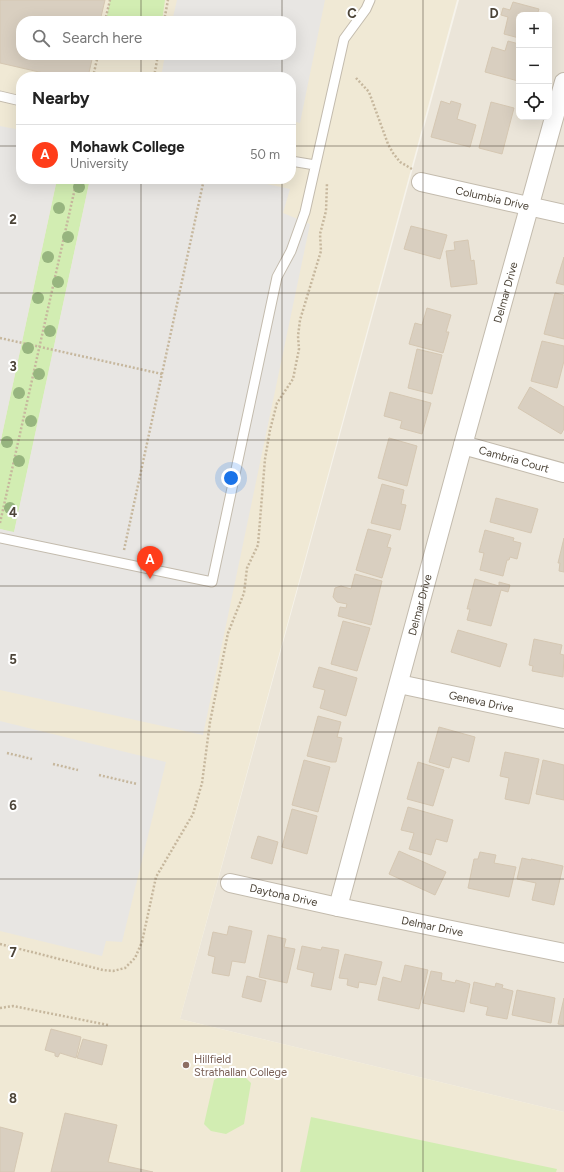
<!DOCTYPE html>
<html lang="en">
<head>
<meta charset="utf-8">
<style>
	:root { --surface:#fff; --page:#f2f2f2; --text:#222; --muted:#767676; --line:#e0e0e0; --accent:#ff3d1a }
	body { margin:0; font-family:Figtree,sans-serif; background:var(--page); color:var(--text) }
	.controls { position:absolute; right:12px; top:12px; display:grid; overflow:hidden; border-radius:8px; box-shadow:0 4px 16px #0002 }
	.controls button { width:36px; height:36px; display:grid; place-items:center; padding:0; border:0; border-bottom:1px solid var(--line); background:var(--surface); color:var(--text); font:20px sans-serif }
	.you { position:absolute; left:231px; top:478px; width:14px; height:14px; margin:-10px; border:3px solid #fff; border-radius:50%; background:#1a73e8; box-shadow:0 0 0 6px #1a73e833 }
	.badge { display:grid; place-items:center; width:26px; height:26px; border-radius:50%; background:var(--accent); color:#fff; font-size:13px; font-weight:700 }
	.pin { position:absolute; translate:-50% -33px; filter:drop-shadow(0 1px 2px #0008) }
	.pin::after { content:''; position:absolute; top:21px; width:14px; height:12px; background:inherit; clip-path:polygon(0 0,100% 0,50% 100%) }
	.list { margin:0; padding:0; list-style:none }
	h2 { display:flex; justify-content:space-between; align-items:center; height:52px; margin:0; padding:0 16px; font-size:17px }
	h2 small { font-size:13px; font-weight:400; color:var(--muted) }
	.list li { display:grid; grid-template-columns:26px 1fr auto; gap:12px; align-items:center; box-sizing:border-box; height:60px; padding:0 16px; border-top:1px solid var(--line) }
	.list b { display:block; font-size:15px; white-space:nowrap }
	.list p { margin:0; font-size:13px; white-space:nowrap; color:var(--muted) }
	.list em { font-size:13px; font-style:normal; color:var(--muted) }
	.icon { flex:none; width:22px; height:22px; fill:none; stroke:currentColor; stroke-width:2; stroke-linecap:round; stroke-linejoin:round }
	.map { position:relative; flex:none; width:564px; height:1172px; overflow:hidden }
	.search { position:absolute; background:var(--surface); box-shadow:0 4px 16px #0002; left:16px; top:16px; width:280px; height:44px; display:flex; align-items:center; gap:10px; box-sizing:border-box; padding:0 14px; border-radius:16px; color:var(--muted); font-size:15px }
	.panel { position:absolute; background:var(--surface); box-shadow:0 4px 16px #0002; left:16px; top:72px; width:280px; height:112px; border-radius:16px }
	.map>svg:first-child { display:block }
</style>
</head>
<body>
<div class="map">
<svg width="564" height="1172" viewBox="0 0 564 1172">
	<rect width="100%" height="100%" fill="#f6f3eb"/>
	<path fill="#ebe5d9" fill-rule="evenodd" d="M459,0h105v1112l-384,-93zM519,15h30v102h-30z"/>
	<path fill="#f0e9d5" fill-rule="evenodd" d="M0,0h457l-277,1019 384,93v60h-564zM21,21h270v34h-270zM21,77h270v102h-270z"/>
	<path fill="#d2edb2" d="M110,0h55l-3,21h-56z
		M57,179h33l-76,354 -14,-4v-85z
		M231,1070l9,2 11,11 -7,41 -18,10 -15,-3 -7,-7 10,-44z
		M311,1117l246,52 -1,3h-256z"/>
	<path fill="#e8e6e3" d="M177,0h148l-25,123 -9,-2v-44h-130l4,-22h126v-34h-119z
		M0,126l21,4v49h36l-57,265z
		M90,179h153l47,10 -7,24 27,11 -107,511 -203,-45v-161l14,3z
		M0,721l166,41 -44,180 -16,-1 -4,15 -102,-25z"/>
	<path fill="#d9cfc0" stroke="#d5c7b2" d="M0,0h105l-5,21h-79v34h72l-5,22h-27l-61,-14z
		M513,2l26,7 -2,6h-18v23l-15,-4 4,-17 -7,-2 2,-7 7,2z
		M508,41l11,3v34l-1,3 -33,-9 7,-25 13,4z
		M441,101l9,3 1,-3 10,3 -4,15 19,6 -6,22 -39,-10z
		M491,102l23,6 -12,46 -23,-6z
		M411,226l36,9 -7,24 -36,-10z
		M468,240l3,21 3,-1 3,24 -26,3 -5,-36 9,-1 -1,-8z
		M564,257v28l-8,-2z
		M555,293l9,2v44l-20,-5z
		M427,308l24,7 -5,17h3l-6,21 -34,-9 6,-21 7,2z
		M542,341l22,5v15l-7,27 -26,-7z
		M417,349l25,6 -10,39 -24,-6z
		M530,387l34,20v22l-3,5 -43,-26z
		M390,392l41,11 -9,31 -22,-6 2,-7 -18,-5z
		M389,438l28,8 -10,40 -29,-8z
		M382,484l22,6 -3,14 5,1 -6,25 -29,-7z
		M496,498l42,11 -7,24 -41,-11z
		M368,529l23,6 -4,12 4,1 -9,30 -26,-8z
		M485,530l29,8 -1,3 8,2 -4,16 -7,-2 -1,3h-2l-4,16 -23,-6 4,-17 -5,-1z
		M564,538v34l-5,-1 1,-8h-2z
		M355,574l27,7 -11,44 -33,-9 2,-9 6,1 1,-4 -10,-2 -4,-5 2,-9 6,-2 10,3z
		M475,579l24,7v-4l11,3 -2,7 -7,-2 -10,36 -24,-6 3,-11h-3z
		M343,621l27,7 -13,43 -26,-7z
		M458,630l49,14 -7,23 -49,-15z
		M534,639l28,6 -2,9 4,1 -1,22 -31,-6 1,-5 -4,-1z
		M319,667l38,11 -11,38 -26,-8 5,-18 -12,-3z
		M318,716l23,6 -4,15 5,1 -6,24h-5l-24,-6z
		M439,727l36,10 -6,25 -17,-5 -3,11 -20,-6z
		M505,752l34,7 -10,45 -24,-5 4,-21 -9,-2z
		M304,760l26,7 -12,45 -26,-7z
		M543,760l21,5v35l-28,-6z
		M418,762l26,8 -11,36 -26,-7z
		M408,807l45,13 -6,22 -11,-3 -5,16 -22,-6 5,-16 -13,-3z
		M292,809l25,7 -10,38 -25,-7z
		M258,836l20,6 -6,22 -21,-6z
		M399,851l47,21 -11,23 -46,-21z
		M480,852l16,3 -2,8 22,4 -7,30 -41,-9 6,-29h4z
		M522,858l9,2v-1l32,7 -9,39 -22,-5 4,-17 -19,-4z
		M229,926l23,5 -7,32 -13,-2 -3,15 -17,-3 3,-16 -7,-2 5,-23 14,3z
		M268,935l18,4 -2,8 11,2 -8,34 -28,-6z
		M302,946l19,4 1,-3 17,3 -8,40 -20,-4 3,-13 -17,-4z
		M345,954l37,8 -6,23 -17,-3 -1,6 -11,-3 1,-6 -9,-1z
		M405,965l23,5 -9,39 -41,-9 5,-23 18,5z
		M431,971l11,2 -1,7 14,3 1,-3 14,4 -6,28 -41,-9z
		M247,976l19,5 -5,21 -19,-5z
		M474,982l21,5 1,-4 7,2 -1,3 11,3 -6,28 -21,-4 2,-8 -18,-4z
		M517,990l38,8 -4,25 -39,-8z
		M564,998v27l-6,-1z
		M51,1029l30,8 -5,21 -16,-5 -2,4 -3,-1v-3l-10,-3z
		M83,1039l24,6 -5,20 -25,-7z
		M65,1113l52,12 -9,37 45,10h-102z
		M0,1127l23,6 -9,39h-14z"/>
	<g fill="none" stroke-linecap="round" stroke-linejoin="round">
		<defs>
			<path id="lane" d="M0,96l21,5
				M291,161l24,4
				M0,538l212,44 65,-305 14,-26 14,-39 39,-173 22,-30 4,-9"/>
			<g id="street">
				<path id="s1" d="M421,182l143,32"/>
				<path id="s2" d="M463,445l101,28"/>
				<path id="s3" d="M399,684l165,35"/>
				<path id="s4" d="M230,883l108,24 226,46"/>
				<path id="s5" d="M338,907l125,-462 101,-363"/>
			</g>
		</defs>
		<use href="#lane" stroke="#c3bbad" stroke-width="11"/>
		<use href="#street" stroke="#c3bbad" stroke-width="20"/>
		<path stroke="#c6b79d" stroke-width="2.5" stroke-dasharray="2 2" stroke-linecap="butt" d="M105,21l5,-21
			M164,21l4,-21
			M93,77l5,-22
			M154,77l4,-22
			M356,78l13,14 19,52 5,9 7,9 12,7
			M0,338l162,36
			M0,523l77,-344
			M124,550l80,-371
			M7,753l25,6
			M53,764l25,6
			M99,775l38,9
			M0,944l103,26 10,1 12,-3 10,-10 7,-16 14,-65 37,-63 9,-31 8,-61 18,-89 16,-40 3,-25 11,-23 7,-86 5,-29 7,-27 16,-24 6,-30 -1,-13 2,-16 21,-69 -1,-17 6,-23 1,-28
			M0,1008l13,-2 95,19"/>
		<use href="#lane" stroke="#fff" stroke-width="9"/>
		<use href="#street" stroke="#fff" stroke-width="18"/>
	</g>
	<g fill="#97b57f">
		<circle cx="79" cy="187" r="6"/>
		<circle cx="59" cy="208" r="6"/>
		<circle cx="68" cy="237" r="6"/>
		<circle cx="48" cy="257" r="6"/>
		<circle cx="58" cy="282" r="6"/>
		<circle cx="38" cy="298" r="6"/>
		<circle cx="50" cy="331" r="6"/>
		<circle cx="28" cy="348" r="6"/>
		<circle cx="39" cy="374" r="6"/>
		<circle cx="19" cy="393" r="6"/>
		<circle cx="31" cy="421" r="6"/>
		<circle cx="7" cy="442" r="6"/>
		<circle cx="19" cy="461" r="6"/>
		<circle cx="10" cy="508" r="6"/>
	</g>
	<path fill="none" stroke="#4c4438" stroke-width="1" stroke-opacity="0.55" d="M141,0v21M282,0v21M423,0v1172M141,55v22M282,55v22M0,146h21M291,146h273M141,179v993M282,179v993M0,293h564M0,440h564M0,586h564M0,732h564M0,879h564M0,1026h564"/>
	<circle fill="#8d6e63" stroke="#fff" stroke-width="1.5" cx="186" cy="1065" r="4"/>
	<g text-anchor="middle" stroke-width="4" stroke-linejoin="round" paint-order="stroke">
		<g font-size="11" fill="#4c4438" stroke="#fff">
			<text dy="4" stroke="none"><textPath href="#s1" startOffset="73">Columbia Drive</textPath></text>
			<text dy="4" stroke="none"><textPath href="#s5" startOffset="637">Delmar Drive</textPath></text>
			<text dy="4" stroke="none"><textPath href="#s2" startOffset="53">Cambria Court</textPath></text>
			<text dy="4" stroke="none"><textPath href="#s5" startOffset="313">Delmar Drive</textPath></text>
			<text dy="4" stroke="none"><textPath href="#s3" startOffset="84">Geneva Drive</textPath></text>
			<text dy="4" stroke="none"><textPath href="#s4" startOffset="55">Daytona Drive</textPath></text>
			<text dy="4" stroke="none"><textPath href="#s4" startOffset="207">Delmar Drive</textPath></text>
		</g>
		<g font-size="11" fill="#785e54" stroke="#fff" text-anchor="start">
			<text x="194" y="1063">Hillfield<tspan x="194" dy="13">Strathallan College</tspan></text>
		</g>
	</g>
	<g font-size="13" text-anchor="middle" font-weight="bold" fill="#4c4438" stroke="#fff" stroke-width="4" stroke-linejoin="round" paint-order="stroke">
		<text x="352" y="18">C</text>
		<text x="494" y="18">D</text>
		<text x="13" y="224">2</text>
		<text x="13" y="371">3</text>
		<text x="13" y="517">4</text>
		<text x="13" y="664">5</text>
		<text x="13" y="810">6</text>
		<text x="13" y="957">7</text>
		<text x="13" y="1103">8</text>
	</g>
</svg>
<div class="controls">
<button>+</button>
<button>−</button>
<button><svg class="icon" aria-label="locate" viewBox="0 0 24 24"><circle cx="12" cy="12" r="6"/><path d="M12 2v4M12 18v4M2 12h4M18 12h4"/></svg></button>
</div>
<div class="you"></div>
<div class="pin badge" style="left:150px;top:579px">A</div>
<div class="search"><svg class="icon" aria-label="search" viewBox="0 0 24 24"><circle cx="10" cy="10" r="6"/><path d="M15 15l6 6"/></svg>Search here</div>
<section class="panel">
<h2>Nearby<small></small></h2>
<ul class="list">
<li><span class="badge">A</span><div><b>Mohawk College</b><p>University</p></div><em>50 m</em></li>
</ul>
</section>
</div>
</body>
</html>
